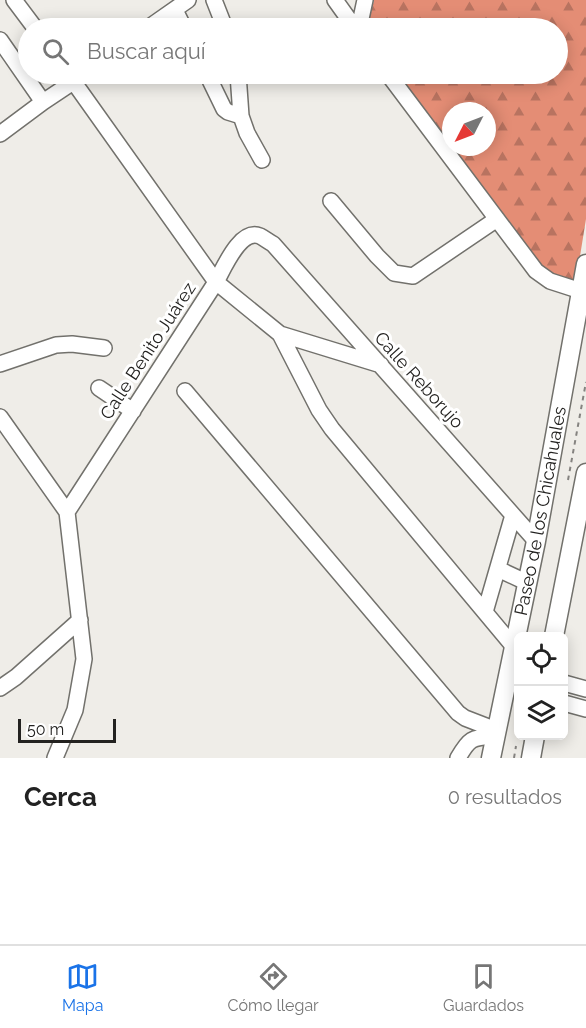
<!DOCTYPE html>
<html lang="es">
<head>
<meta charset="utf-8">
<style>
	:root { --surface:#fff; --page:#f6f6f6; --text:#222; --muted:#767676; --line:#e0e0e0; --accent:#1a73e8 }
	body { margin:0; font-family:Raleway,sans-serif; background:var(--page); color:var(--text) }
	.controls { position:absolute; right:18px; bottom:18px; display:grid; overflow:hidden; border-radius:9px; box-shadow:0 3px 15px #0003 }
	.controls button { width:54px; height:54px; display:grid; place-items:center; padding:0; border:0; border-bottom:2px solid var(--line); background:var(--surface); color:var(--text); font:30px sans-serif }
	.compass { position:absolute; left:442px; top:102px; width:54px; height:54px; border-radius:50%; background:var(--surface); box-shadow:0 3px 15px #0003; rotate:228deg }
	.scale { position:absolute; left:18px; bottom:15px; width:98px; box-sizing:border-box; padding-left:6px; border:3px solid #232220; border-top:0; font-size:16px; line-height:21px; white-space:nowrap; color:#232220; -webkit-text-stroke:4px #fff; paint-order:stroke }
	.list { margin:0; padding:0; list-style:none }
	h2 { display:flex; justify-content:space-between; align-items:center; height:78px; margin:0; padding:0 24px; font-size:26px }
	h2 small { font-size:20px; font-weight:400; color:var(--muted) }
	.icon { flex:none; width:33px; height:33px; fill:none; stroke:currentColor; stroke-width:2; stroke-linecap:round; stroke-linejoin:round }
	.map { position:relative; flex:none; width:586px; height:758px; overflow:hidden }
	.search { position:absolute; background:var(--surface); box-shadow:0 3px 15px #0003; left:18px; right:18px; top:18px; height:66px; display:flex; align-items:center; gap:15px; box-sizing:border-box; padding:0 21px; border-radius:33px; color:var(--muted); font-size:22px }
	.sheet { height:186px; background:var(--surface) }
	nav { display:flex; justify-content:space-around; align-items:center; box-sizing:border-box; height:84px; border-top:2px solid var(--line); background:var(--surface); font-size:16px; color:var(--muted) }
	nav a { display:grid; justify-items:center; gap:3px }
	nav .on { color:var(--accent) }
	.map>svg:first-child { display:block }
</style>
</head>
<body>
<div class="map">
<svg width="586" height="758" viewBox="0 0 586 758">
	<defs>
		<pattern id="forest-firs" width="22" height="20" patternUnits="userSpaceOnUse" patternTransform="scale(1.5)"><rect width="22" height="20" fill="#e48d75"/><path d="M5 1l3.5 6h-7zM16 11l3.5 6h-7z" fill="#b87360"/></pattern>
	</defs>
	<rect width="100%" height="100%" fill="#efede8"/>
	<path fill="url(#forest-firs)" fill-rule="evenodd" d="M374,0h212v219l-10,62 -31,-9 -151,-198h164v-46h-191zM451,111h36v36h-36z"/>
	<g fill="none" stroke-linecap="round" stroke-linejoin="round">
		<defs>
			<path id="minor" d="M14,0l21,28
				M214,0l11,28
				M335,0l20,28
				M175,10l9,18
				M148,28l40,-28
				M359,28l6,-28
				M0,40l43,62
				M68,74l148,208 64,52 39,76 13,19 182,218
				M207,74l17,35 4,3 13,4
				M238,74l3,42 6,17 15,27
				M388,74l148,197 14,10 31,10
				M0,134l43,-32 42,-28
				M331,201l46,55 17,17 19,3 84,-57
				M280,334l101,31
				M0,364l56,-19 16,-1 32,4
				M99,388l34,23
				M185,391l273,322 7,5 31,12
				M0,417l67,95 17,147 -9,51 -20,48
				M67,512l149,-230c8,-14 24,-54 44,-46 4,2 9,6 13,8l263,297
				M498,569l30,14
				M485,612l28,-97
				M564,683l22,6
				M0,688l16,-11 64,-57
				M564,703l22,6
				M458,758c12,-21 14,-20 37,-22"/>
			<g id="major">
				<path d="M554,636l32,-163"/>
				<path id="s1" d="M491,758l45,-217 50,-277"/>
				<path d="M531,758l4,-22"/>
			</g>
		</defs>
		<use href="#minor" stroke="#72716c" stroke-width="18"/>
		<use href="#major" stroke="#72716c" stroke-width="21"/>
		<path stroke="#858380" stroke-width="2" stroke-dasharray="4.5 4.5" stroke-linecap="butt" d="M568,480l18,-98
			M514,758l2,-12"/>
		<use href="#minor" stroke="#fff" stroke-width="15"/>
		<use href="#major" stroke="#fff" stroke-width="18"/>
	</g>
	<g text-anchor="middle" stroke-width="6" stroke-linejoin="round" paint-order="stroke">
		<g font-size="18" fill="#232220" stroke="#fff">
			<text transform="translate(148 351) rotate(-57)" y="6">Calle Benito Juárez</text>
			<text transform="translate(419 380) rotate(48)" y="6">Calle Reborujo</text>
			<text dy="6" stroke="none"><textPath href="#s1" startOffset="252">Paseo de los Chicahuales</textPath></text>
		</g>
	</g>
</svg>
<div class="controls">
<button><svg class="icon" aria-label="locate" viewBox="0 0 24 24"><circle cx="12" cy="12" r="6"/><path d="M12 2v4M12 18v4M2 12h4M18 12h4"/></svg></button>
<button><svg class="icon" aria-label="layers" viewBox="0 0 24 24"><path d="M12 4l9 5-9 5-9-5zM3 14l9 5 9-5"/></svg></button>
</div>
<svg class="compass" viewBox="-18 -18 36 36"><path d="M0-13l5 13h-10z" fill="#e53935"/><path d="M0 13l5-13h-10z" fill="#767676"/></svg>
<div class="scale">50 m</div>
<div class="search"><svg class="icon" aria-label="search" viewBox="0 0 24 24"><circle cx="10" cy="10" r="6"/><path d="M15 15l6 6"/></svg>Buscar aquí</div>
</div>
<section class="sheet">
<h2>Cerca<small>0 resultados</small></h2>
<ul class="list">
</ul>
</section>
<nav>
<a class="on"><svg class="icon" aria-label="map" viewBox="0 0 24 24"><path d="M3 6l6-2 6 2 6-2v14l-6 2-6-2-6 2zM9 4v14M15 6v14"/></svg>Mapa</a>
<a><svg class="icon" aria-label="directions" viewBox="0 0 24 24"><path d="M12 3l9 9-9 9-9-9zM9 14v-3h6M13 9l2 2-2 2"/></svg>Cómo llegar</a>
<a><svg class="icon" aria-label="saved" viewBox="0 0 24 24"><path d="M7 4h10v16l-5-4-5 4z"/></svg>Guardados</a>
</nav>
</body>
</html>
